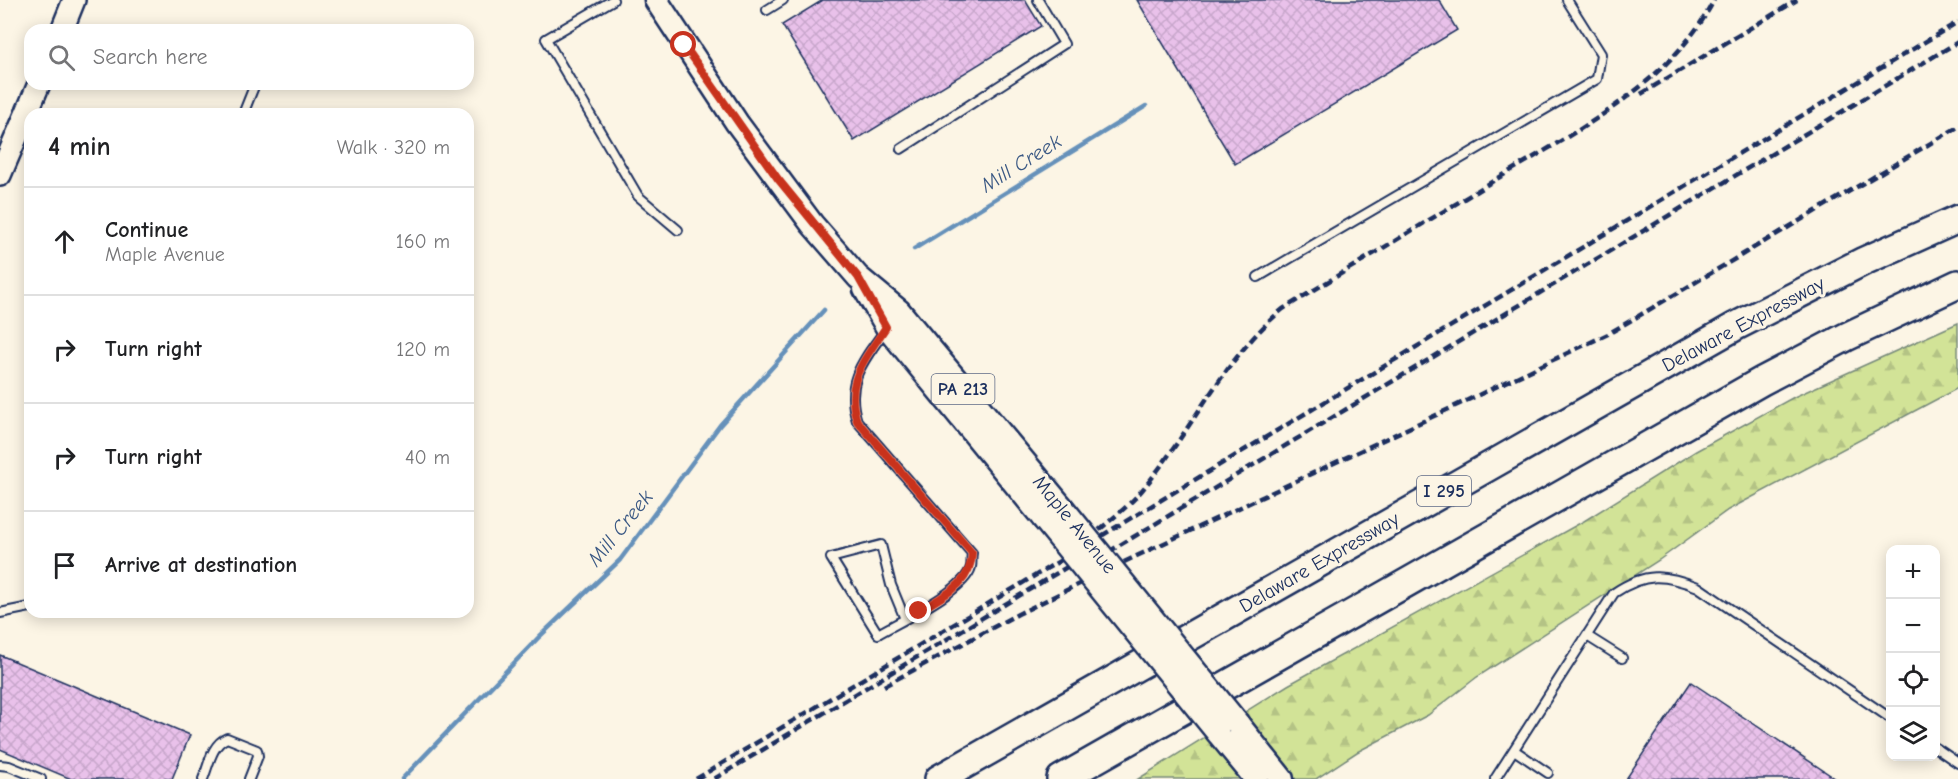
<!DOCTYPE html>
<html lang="en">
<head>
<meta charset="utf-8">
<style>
	:root { --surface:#fff; --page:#f6f6f6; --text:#202124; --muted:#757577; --line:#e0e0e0 }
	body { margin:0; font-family:"Comic Neue",sans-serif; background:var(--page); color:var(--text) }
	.controls { position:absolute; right:18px; bottom:18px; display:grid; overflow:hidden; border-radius:12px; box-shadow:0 3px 15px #0003 }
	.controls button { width:54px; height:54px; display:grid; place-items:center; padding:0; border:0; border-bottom:2px solid var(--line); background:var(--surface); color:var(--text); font:30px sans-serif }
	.stop { position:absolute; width:18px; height:18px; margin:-14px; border:4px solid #c8321e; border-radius:50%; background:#fff }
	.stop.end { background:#c8321e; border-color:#fff; box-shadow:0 2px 6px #0008 }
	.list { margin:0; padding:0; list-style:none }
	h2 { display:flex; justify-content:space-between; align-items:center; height:78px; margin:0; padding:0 24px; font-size:26px }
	h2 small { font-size:20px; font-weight:400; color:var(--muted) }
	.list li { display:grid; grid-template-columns:39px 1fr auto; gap:18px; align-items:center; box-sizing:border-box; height:108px; padding:0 24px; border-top:2px solid var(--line) }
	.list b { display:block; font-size:22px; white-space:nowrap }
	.list p { margin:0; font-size:20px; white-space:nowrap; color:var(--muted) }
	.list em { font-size:20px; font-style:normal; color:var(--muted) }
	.icon { flex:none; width:33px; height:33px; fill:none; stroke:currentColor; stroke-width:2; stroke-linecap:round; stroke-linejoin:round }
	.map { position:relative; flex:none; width:1958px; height:779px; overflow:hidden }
	.search { position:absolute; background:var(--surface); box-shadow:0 3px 15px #0003; left:24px; top:24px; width:450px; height:66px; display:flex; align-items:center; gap:15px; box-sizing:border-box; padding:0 21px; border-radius:18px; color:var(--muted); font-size:22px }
	.panel { position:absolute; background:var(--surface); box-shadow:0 3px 15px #0003; left:24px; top:108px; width:450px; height:510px; border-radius:18px }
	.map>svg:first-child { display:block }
</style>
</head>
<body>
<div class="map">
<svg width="1958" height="779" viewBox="0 0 1958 779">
	<defs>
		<pattern id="forest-firs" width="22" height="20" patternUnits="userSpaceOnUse" patternTransform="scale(1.5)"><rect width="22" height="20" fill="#d2e397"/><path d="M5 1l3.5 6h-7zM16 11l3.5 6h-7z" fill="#b4c385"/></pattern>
		<pattern id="building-cross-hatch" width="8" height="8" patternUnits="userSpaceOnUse" patternTransform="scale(1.5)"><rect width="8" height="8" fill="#e9c1ea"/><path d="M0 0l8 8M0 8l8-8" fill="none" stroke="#c7a6cb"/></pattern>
	</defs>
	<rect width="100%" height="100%" fill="#fcf5e5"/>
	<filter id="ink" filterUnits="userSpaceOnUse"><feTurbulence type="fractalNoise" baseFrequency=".0167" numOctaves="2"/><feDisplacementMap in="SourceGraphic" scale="12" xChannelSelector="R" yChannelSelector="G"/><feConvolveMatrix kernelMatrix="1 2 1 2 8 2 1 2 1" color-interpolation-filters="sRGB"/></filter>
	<g filter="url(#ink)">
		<path fill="url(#forest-firs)" stroke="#76897a" stroke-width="1.5" d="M1958,323v65l-230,122 -69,50 -182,117 -49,38 -71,37 -41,27h-178l150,-94 296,-164 112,-70 98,-54z"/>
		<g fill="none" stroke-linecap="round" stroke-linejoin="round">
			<path stroke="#6691ba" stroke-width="4.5" d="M914,249l232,-143
				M402,779l137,-142 81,-77 100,-135 104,-115"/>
		</g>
		<path fill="url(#building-cross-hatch)" stroke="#1b2f5e" stroke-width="1.5" d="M823,0h202l16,26 -187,115 -72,-116z
			M1137,0h302l18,30 -222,134z
			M0,655l190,80 -18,44h-101l-71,-30z
			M1691,682l145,97h-210z"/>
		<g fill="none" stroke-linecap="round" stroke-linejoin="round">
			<defs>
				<path id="service" d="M613,0l-67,39 92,157 40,34
					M767,10l16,-10
					M243,114l12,-30
					M901,149l163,-105 -26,-44
					M1258,277l339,-198 4,-25 -34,-54
					M886,329c-22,31 -42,52 -29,92l115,132c-1,4 0,10 -1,14 -6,24 -71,54 -93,67l-47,-76 50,-13 10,40 14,34
					M0,613l30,-6
					M1587,636l35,22
					M1936,748l22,15
					M1514,750l34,23
					M0,765l9,1 32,13
					M203,779c6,-15 9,-35 24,-41l30,12 1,6 -9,23
					M1495,779l119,-186c31,-21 51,-19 84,-6l192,131"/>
				<path id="secondary" d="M62,30l12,-30
					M0,175l39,-91"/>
				<path id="primary" d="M656,0l81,123 75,101 46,53 41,34 162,195
					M865,289l22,38 156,191
					M1238,724l44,55
					M1218,733l38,46"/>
				<path id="motorway" d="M939,779l797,-453 128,-65 94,-42
					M1061,779l701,-398 84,-44 112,-53"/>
			</defs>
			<use href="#service" stroke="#1b2f5e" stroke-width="12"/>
			<use href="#secondary" stroke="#1b2f5e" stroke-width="26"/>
			<use href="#primary" stroke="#1b2f5e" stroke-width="27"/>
			<use href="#motorway" stroke="#1b2f5e" stroke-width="32"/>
			<use href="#service" stroke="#fcf5e5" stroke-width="8"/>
			<use href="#secondary" stroke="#fcf5e5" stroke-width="21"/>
			<use href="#primary" stroke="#fcf5e5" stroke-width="22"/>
			<use href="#motorway" stroke="#fcf5e5" stroke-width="27"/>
			<path stroke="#1b2f5e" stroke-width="4.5" stroke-dasharray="9 4.5" stroke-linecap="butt" d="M1641,94l156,-94
				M1099,530c15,-13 31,-25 44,-41 49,-59 80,-130 140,-180 67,-41 135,-82 202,-123 80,-49 185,-99 229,-186
				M1085,566l873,-524
				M884,686l134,-72 106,-52 484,-228 350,-207
				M696,779l1262,-757
				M714,779l378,-227"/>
			<defs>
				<path id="primary-bridge" d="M1061,506l177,218
					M1043,518l175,215"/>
			</defs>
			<use href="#primary-bridge" stroke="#1b2f5e" stroke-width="27" stroke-linecap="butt"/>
			<use href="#primary-bridge" stroke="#fcf5e5" stroke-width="22"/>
		</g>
	</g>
	<g fill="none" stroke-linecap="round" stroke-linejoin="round" filter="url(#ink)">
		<path stroke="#c8321e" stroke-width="8" d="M684,45l94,134 80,98 28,50c-21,32 -42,54 -29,94l115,132c-1,32 -28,42 -53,58"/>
	</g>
	<g text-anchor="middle" stroke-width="6" stroke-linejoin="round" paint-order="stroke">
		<g fill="#fcf5e5" stroke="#5e6a86" stroke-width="1.5">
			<rect x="931.5" y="374" width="63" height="30" rx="4.5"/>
			<rect x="1417" y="476" width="54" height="30" rx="4.5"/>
		</g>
		<g font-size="18" font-weight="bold" fill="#1b2f5e">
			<text x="963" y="395">PA 213</text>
			<text x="1444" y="497">I 295</text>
		</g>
		<g font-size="20" fill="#1b2f5e" stroke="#fcf5e5">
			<text transform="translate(1743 324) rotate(-28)" y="7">Delaware Expressway</text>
			<text transform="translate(1075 524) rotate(51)" y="7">Maple Avenue</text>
			<text transform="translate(1319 562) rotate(-30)" y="7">Delaware Expressway</text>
		</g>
		<g font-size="21" font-style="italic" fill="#3a5884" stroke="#fcf5e5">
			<text transform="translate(1021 163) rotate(-32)" y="7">Mill Creek</text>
			<text transform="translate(620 528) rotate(-51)" y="7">Mill Creek</text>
		</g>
	</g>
</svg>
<div class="controls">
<button>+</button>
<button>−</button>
<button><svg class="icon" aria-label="locate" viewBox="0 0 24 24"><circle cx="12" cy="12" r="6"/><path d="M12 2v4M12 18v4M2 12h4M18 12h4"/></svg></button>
<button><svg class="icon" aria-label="layers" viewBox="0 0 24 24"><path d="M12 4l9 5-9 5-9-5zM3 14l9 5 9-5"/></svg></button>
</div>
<div class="stop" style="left:684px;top:45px"></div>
<div class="stop end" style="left:919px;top:611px"></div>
<div class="search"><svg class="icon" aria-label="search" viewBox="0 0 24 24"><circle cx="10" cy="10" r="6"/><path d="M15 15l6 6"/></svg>Search here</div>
<section class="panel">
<h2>4 min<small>Walk · 320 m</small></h2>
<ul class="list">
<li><svg class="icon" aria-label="ahead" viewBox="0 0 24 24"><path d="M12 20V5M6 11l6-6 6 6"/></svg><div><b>Continue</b><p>Maple Avenue</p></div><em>160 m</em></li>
<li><svg class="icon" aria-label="right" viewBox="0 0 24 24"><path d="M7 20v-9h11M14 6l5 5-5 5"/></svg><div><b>Turn right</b></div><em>120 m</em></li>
<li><svg class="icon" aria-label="right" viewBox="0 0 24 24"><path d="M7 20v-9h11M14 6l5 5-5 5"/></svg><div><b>Turn right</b></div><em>40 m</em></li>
<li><svg class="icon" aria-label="arrive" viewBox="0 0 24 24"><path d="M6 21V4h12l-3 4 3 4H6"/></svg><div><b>Arrive at destination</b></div></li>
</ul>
</section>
</div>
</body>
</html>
